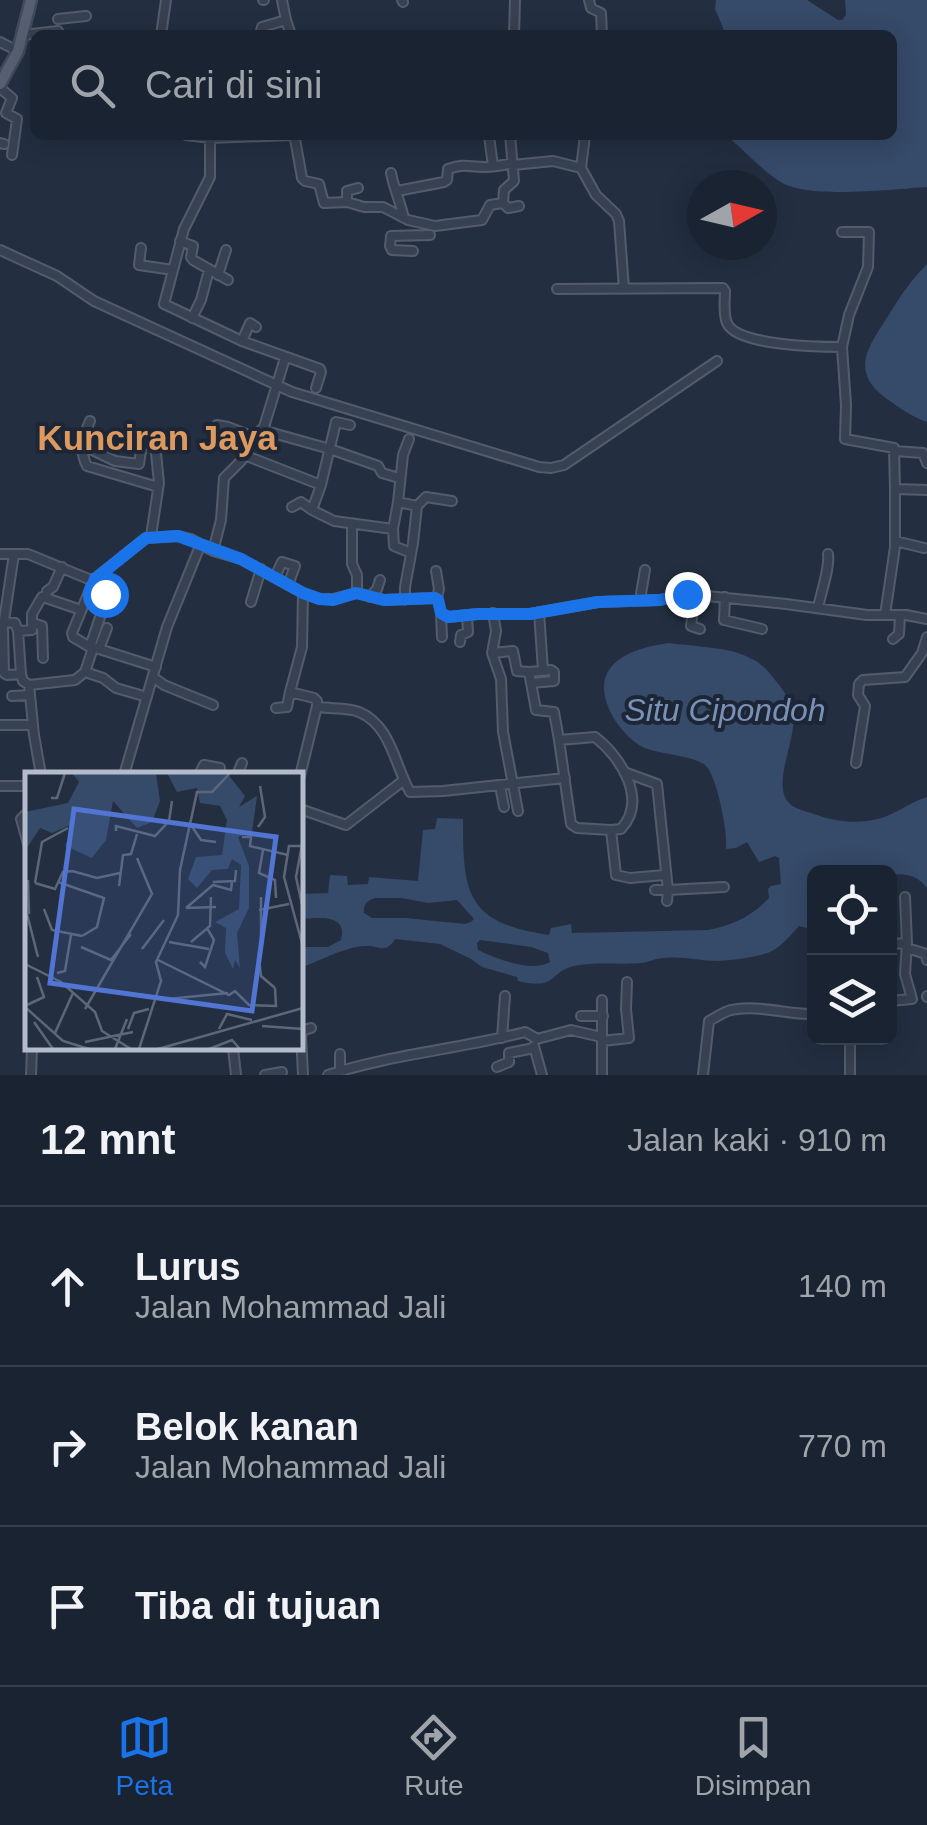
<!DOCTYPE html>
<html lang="id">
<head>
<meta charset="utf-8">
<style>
	:root { --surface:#1a2331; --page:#272f3d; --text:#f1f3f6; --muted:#9fa4ab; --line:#38404d; --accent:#1a73e8 }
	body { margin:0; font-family:Helvetica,sans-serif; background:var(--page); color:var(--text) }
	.controls { position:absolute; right:30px; bottom:30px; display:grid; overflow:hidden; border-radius:15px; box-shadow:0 5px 25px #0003 }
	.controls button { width:90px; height:90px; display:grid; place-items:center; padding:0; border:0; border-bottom:2px solid var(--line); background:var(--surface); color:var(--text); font:50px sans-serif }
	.compass { position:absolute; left:687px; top:170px; width:90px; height:90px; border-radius:50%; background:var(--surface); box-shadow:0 5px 25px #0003; rotate:82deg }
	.stop { position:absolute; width:30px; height:30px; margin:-22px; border:8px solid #1a73e8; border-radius:50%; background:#fff }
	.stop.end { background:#1a73e8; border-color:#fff; box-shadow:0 2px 10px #0008 }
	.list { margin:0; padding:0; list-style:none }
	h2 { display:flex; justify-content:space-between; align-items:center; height:130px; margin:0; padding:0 40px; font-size:42px }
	h2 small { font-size:32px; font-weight:400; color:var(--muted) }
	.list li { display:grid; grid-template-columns:65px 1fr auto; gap:30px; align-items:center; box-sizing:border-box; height:160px; padding:0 40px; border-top:2px solid var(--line) }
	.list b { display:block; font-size:38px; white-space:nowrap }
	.list p { margin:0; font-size:32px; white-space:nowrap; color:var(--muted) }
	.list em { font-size:32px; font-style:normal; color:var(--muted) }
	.icon { flex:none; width:55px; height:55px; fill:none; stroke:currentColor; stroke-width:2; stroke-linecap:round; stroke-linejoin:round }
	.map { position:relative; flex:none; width:927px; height:1075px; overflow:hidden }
	.search { position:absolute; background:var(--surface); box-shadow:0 5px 25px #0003; left:30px; right:30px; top:30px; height:110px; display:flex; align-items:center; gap:25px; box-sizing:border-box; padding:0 35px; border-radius:15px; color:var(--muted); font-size:38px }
	.sheet { height:610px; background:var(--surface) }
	nav { display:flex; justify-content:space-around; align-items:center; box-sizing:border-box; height:140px; border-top:2px solid var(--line); background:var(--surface); font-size:28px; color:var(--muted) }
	nav a { display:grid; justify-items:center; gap:5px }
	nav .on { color:var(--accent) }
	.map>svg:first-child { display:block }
</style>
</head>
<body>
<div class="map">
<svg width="927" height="1075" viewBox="0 0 927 1075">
	<rect width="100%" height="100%" fill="#232f41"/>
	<path fill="#364a69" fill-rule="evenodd" d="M716,0h91l31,20h4l4,-5 -1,-15h82v187c-34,2 -121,13 -148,-6 -20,-13 -35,-32 -54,-46h167v-100h-166l-11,-26z
		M927,264v158c-15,-5 -27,-14 -40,-23 -39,-28 -18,-53 3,-86 11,-18 22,-34 37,-49z
		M669,643c26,4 60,3 83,16 9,4 17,13 23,21 8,9 16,21 18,34 4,26 -22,70 -4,89 7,7 20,9 28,12 19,7 42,9 61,4 17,-4 32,-17 49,-22v91c-10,-13 -22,-15 -37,-13v-3h-76v52l-7,4 -8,-2c-11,12 -20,24 -35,28 -14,4 -31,6 -46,7 -18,0 -36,-5 -54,-3 -8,0 -15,4 -22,5 -21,2 -41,-1 -62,2 -33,4 -19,26 -62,16l-1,-4 -35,-10 -11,-8 -31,-15 -45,-5c-10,16 -15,6 -30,7 -21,1 -45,15 -65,22v-21h28l13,-7c7,-27 -23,-22 -41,-21v-25l28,-1 2,-18 17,1 1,9 20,-1 1,-7 49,4 5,-51 12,-1 2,-11 26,1c0,74 3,104 86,116l2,-7 20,-4 1,9 136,-3c25,-5 43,-13 61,-32l-1,-9 3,-3 10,-2 -2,-26 -4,-2 -16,6 -12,-20 -11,6 -10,1c2,-16 -9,-72 -20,-83 -10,-11 -51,-11 -67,-21 -12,-8 -24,-22 -30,-36 -20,-46 23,-61 60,-66zM375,898h27l26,5 29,-3 17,19 -3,3 -6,2 -59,-6h-34l-8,-5c-1,-9 3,-12 11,-15zM480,940l51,7 17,6 2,9c-18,11 -53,-3 -72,-12l-1,-7z"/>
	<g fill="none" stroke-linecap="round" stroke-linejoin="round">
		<defs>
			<path id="minor" d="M263,0h1
				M402,0l1,2
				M589,0l2,8 10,5 1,22
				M58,19l28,-3
				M286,20l5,15
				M23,35l35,-4
				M161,35l5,-35
				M260,35l2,-8 24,-7 -4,-20
				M514,35l1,-35
				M0,42l18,9
				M0,88l12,10 -6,15 11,6 -5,36
				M186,135l24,3 82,-3 3,4 7,39 3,3 14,3 5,19 23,-1 17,5h19l25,13 27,6 47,-6 8,-15 13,-2 1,-13 10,-9 -4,-46
				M585,135l-4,33 15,27 20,19 3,7 5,68
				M489,136l4,30
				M210,138v39l-26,52 -20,75 78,37 78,28 1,3 -5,16
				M0,143l4,1
				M513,165l40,-4 28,7
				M391,173c3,16 9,28 13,45
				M397,191l47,-9 3,-2 1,-11c18,-6 20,-2 37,-2 9,0 19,-2 28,-4
				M347,202v-11l11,-3
				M503,203l5,5 11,-2
				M842,232h27l-1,35 -19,48 -7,32 4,58 -1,34 49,9 1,41 32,1
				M180,241l13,5 -2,11 2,3 35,20
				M141,248l-2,17 34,5
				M0,250l57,26 37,25 198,91 247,75 12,1 13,-3 153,-104
				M413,251l-21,-1 -2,-4 1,-10 39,-1
				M218,275l8,-25
				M557,289l166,-1 2,3c0,9 -2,23 2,32 10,23 93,24 115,24
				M192,318l9,-18 8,-30
				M242,341l8,-18 6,4
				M90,421c-7,15 -11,30 -3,45l71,21
				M217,425l11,2 26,10
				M262,430l68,19 48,17 4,7 17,5
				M82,445l33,16 24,3 3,-20
				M895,451l28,2 4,10
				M244,455l77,30 -9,25 22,11 59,8 1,17 17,7
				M321,485l15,-63 14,3
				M398,502l5,-47 6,-16
				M292,507l9,-5 11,8
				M352,525v39l5,11v18
				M393,529l5,-27 19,4
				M151,536l8,-53 -4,-40
				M895,541l29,7
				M213,551l8,-31 3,-42 17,-17 10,-21 13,-13 21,-69
				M0,554h28l63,26 6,-3 49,-39 32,-2 13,3 22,12 28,8 62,34 16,6h14l24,-6 27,7 51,-2 3,2 3,13 7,4 30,-3h52l68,-12 62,-2 27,-6 99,10 81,11h39l21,4
				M14,554l-11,73 1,46 3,2 14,-1
				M436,571l3,18 -2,9
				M275,577l7,-15 13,4 -7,19
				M91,589l14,4 2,3 -17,51 9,2 8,-21
				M303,593l-1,54 -12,45 24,6 3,3v5l2,1c12,2 29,0 40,5 32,13 36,54 51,80l33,-1 122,-13
				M695,594l-4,32 9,3
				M370,597l7,-8 3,-9
				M725,597l-1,23 38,9
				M46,598l35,12
				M405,600v-13l8,-44 4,-37 9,-9 26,4
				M640,600l5,-30
				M251,602l10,-33
				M818,608c3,-16 12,-40 10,-54
				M539,612l4,58
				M441,613l1,24
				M493,613l3,18 -4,22 9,26 2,53 15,79
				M885,615l10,-68v-58
				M4,622l11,1 3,8 3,43 2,7 6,4 5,50 7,40
				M33,623l9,3 1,32
				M18,631l14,-1v-16l10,-17 4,1 1,-7 6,-4 9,-20
				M893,639l6,-5 1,-19
				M460,642l1,-7 7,-3 -1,-17
				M90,647l-17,-10 -1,-4 19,-46
				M99,649l57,18
				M492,653l21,-2 4,20 12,1 7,38 18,2 5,28 36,-3c26,20 53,63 26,92l-10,1 5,45 14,3 35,-3
				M85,672l8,-24
				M529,672l22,-2 3,2v9l-23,2
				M153,677l11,8 49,20
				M29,685l46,-5 10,-8 18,6 13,10 31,9
				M12,696l18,-1
				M276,708l11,-1 3,-15
				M0,725h32
				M559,740l12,84 6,4 34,2
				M856,763l9,-57 -7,-11 1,-11 4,-4 42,-3 17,-24 5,-16
				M624,772l33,12 11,106 56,-3
				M124,775l43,-148 33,-81
				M199,775l5,-10 16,3
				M237,775l5,-12
				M300,776l17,-70
				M0,786h28
				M500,786l4,21
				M300,809l46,16 58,-45
				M28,815h-3l-4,4 7,25
				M655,890h13l-1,11
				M890,944l17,-1 -2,-46
				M907,948l19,6 1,6
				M927,997v-1
				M890,1001l22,-2 -7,-25 2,-31
				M581,1016h22
				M502,1038l3,-42
				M850,1038v37
				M602,1041l27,-3 -3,-29 1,-27
				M534,1046l8,29
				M233,1048l3,27
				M340,1054v17
				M497,1067l12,-5v-9l25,-5
				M31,1075l1,-27
				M265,1075l17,-3
				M303,1075l-2,-40 3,-5 7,-2
				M328,1075c64,-21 132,-26 197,-43l12,7 34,-9 30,7
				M602,1075v-75
				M703,1075l6,-54c8,-4 14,-9 22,-11 27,-6 57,5 83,4"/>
			<path id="major" d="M0,84l18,-33 13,-51"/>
		</defs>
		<use href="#minor" stroke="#535c6b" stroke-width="12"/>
		<use href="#major" stroke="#414a5a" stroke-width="15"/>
		<use href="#minor" stroke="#384151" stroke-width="8"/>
		<use href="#major" stroke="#566071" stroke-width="10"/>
	</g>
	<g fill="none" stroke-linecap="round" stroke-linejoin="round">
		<path stroke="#1a73e8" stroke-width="12" d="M105,594l-14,-5 4,-10 51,-41 32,-2 63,23 62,34 17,6 13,1 23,-7 28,7 51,-2 3,2 3,13 7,4 30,-3h52l68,-12 62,-2 27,-6"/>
	</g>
	<g text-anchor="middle" stroke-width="8" stroke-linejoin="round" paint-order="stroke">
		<g font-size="32" font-style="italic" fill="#7a91b5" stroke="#1d2636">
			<text x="725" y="721">Situ Cipondoh</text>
		</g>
		<g font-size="35" font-weight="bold" fill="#dd995e" stroke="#1d2636">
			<text x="157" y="450">Kunciran Jaya</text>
		</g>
	</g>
	<g transform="translate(25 772)">
		<rect width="278" height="278" fill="#232f41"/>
		<path d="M47,1h84l4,28 -8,21 -15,6 -24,-27 -7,39 -14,18 -27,-12 8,-22 -21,9 -12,-5 -15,23v-39l43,-9 11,-21zM142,1h60l18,23 -6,11 18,-11 -5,36 -14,5 11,29v42l-12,25 3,35 -5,-8 -2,9 -8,-16 1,-25 -11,-6 24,-13 2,-44 -9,-6 -4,10 -16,1 -15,18 -9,-9 8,-22 26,-2 5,-35 -7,-14 -20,-3 -3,-15 -20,4z" fill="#364a69"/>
		<path fill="none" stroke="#5d6778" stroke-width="2.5" d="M26,26h6l8,-25M166,53l10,15 15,2M233,55l7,-10 -5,-31M91,59v-5l39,10 14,-15 3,-20M217,65h9l-1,9 38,9M278,67l-7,38 7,32M276,74h-12l-5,31 19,70M238,78l-4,23 16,7 1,18M47,99l25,7 23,-5M3,108l1,34M33,110l46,16 -7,29 -15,9M188,110l22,-1 1,-11M10,111l7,-41 26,-14M10,111l20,6 8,-17 9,-1M94,114l4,-31 8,-1 6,-20M236,125v57M161,136l27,-23 18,5 1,-9M161,136l30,-1M19,137l8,21 30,6M234,138l30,-6M2,142l11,43M144,170l40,7M166,170l19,-16 1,-29M56,175l30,13 20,-26M117,177l22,-29M234,186l2,18 14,12M133,188l71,35 6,-4 14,14 27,1 -1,-18M175,190l5,5 9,-27 -7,-12M0,192l36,18 34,30 7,19 29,18M32,201l8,-2 6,-36M142,227l61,-6M2,233l17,-8 -7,-20M0,235l38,34 26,8M60,237l67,-115 -15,-36M9,250l19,27M237,254l41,3M103,257l6,-16 15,-4M194,257l8,-15 25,6M30,261l18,-40M60,270l48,-10M90,277l12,-30M114,277l22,-68 -5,-19 22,-47 2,-45 17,-78h15l18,-19M133,277l145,-41M184,277l23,-9 8,9"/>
		<path fill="#5274d3" fill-opacity="0.15" stroke="#5274d3" stroke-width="5" d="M49,37l202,28 -24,174 -202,-28z"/>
		<rect width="278" height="278" fill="none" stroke="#b4bccb" stroke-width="5"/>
	</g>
</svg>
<div class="controls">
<button><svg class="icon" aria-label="locate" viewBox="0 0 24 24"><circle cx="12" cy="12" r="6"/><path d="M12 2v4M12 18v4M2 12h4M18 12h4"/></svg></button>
<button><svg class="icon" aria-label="layers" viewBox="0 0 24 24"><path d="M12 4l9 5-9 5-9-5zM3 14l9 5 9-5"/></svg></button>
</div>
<svg class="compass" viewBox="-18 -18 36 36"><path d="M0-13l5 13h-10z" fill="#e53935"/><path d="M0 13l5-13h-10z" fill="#9fa4ab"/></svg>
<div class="stop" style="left:105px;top:594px"></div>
<div class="stop end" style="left:687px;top:594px"></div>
<div class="search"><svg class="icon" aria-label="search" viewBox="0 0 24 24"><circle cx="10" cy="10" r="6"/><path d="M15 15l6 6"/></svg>Cari di sini</div>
</div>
<section class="sheet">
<h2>12 mnt<small>Jalan kaki · 910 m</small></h2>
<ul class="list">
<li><svg class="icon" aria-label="ahead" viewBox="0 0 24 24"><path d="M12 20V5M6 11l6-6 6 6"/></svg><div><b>Lurus</b><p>Jalan Mohammad Jali</p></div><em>140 m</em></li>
<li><svg class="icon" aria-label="right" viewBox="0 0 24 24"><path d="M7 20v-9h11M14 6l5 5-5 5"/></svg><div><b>Belok kanan</b><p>Jalan Mohammad Jali</p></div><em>770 m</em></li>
<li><svg class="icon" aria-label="arrive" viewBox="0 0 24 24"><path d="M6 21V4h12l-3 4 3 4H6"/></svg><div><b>Tiba di tujuan</b></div></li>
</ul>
</section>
<nav>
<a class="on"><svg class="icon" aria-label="map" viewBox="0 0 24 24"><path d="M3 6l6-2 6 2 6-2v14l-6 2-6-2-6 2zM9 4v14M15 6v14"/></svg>Peta</a>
<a><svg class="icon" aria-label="directions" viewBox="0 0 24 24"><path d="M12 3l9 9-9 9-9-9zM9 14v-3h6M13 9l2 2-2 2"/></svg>Rute</a>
<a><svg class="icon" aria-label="saved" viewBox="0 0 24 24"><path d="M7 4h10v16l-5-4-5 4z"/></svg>Disimpan</a>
</nav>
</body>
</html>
